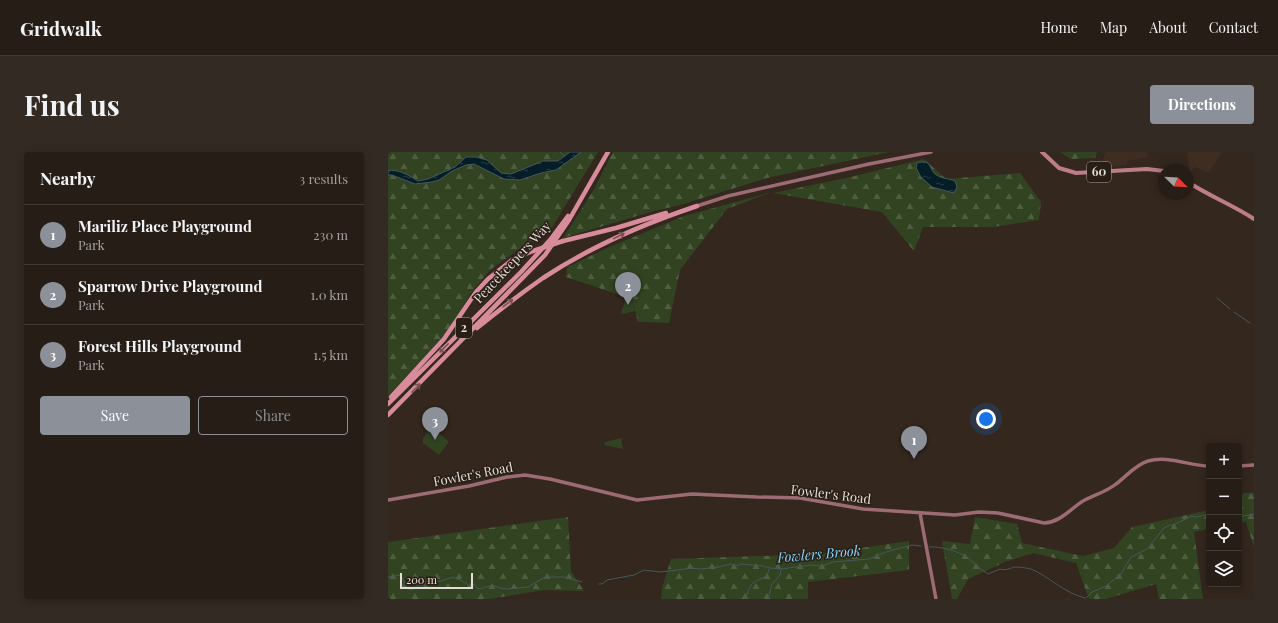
<!DOCTYPE html>
<html lang="en">
<head>
<meta charset="utf-8">
<style>
	:root { --surface:#261d16; --page:#322a23; --text:#f1f3f6; --muted:#a4a2a1; --line:#423b35; --accent:#8c9099 }
	body { margin:0; font-family:"Playfair Display",serif; background:var(--page); color:var(--text) }
	.controls { position:absolute; right:12px; bottom:12px; display:grid; overflow:hidden; border-radius:4px; box-shadow:0 2px 10px #0003 }
	.controls button { width:36px; height:36px; display:grid; place-items:center; padding:0; border:0; border-bottom:1px solid var(--line); background:var(--surface); color:var(--text); font:20px sans-serif }
	.compass { position:absolute; left:770px; top:12px; width:36px; height:36px; border-radius:50%; background:var(--surface); box-shadow:0 2px 10px #0003; rotate:114deg }
	.scale { position:absolute; left:12px; bottom:10px; width:73px; box-sizing:border-box; padding-left:4px; border:2px solid #e4ddd7; border-top:0; font-size:11px; line-height:14px; white-space:nowrap; color:#e4ddd7; -webkit-text-stroke:3px #291e15; paint-order:stroke }
	.you { position:absolute; left:598px; top:267px; width:14px; height:14px; margin:-10px; border:3px solid #fff; border-radius:50%; background:#1a73e8; box-shadow:0 0 0 6px #1a73e833 }
	.badge { display:grid; place-items:center; width:26px; height:26px; border-radius:50%; background:var(--accent); color:#fff; font-size:13px; font-weight:700 }
	.pin { position:absolute; translate:-50% -33px; filter:drop-shadow(0 1px 2px #0008) }
	.pin::after { content:''; position:absolute; top:21px; width:14px; height:12px; background:inherit; clip-path:polygon(0 0,100% 0,50% 100%) }
	.list { margin:0; padding:0; list-style:none }
	h2 { display:flex; justify-content:space-between; align-items:center; height:52px; margin:0; padding:0 16px; font-size:17px }
	h2 small { font-size:13px; font-weight:400; color:var(--muted) }
	.list li { display:grid; grid-template-columns:26px 1fr auto; gap:12px; align-items:center; box-sizing:border-box; height:60px; padding:0 16px; border-top:1px solid var(--line) }
	.list b { display:block; font-size:15px; white-space:nowrap }
	.list p { margin:0; font-size:13px; white-space:nowrap; color:var(--muted) }
	.list em { font-size:13px; font-style:normal; color:var(--muted) }
	.actions { display:flex; gap:8px; padding:12px 16px }
	.actions a { flex:1; padding:9px 0; border:1px solid var(--accent); border-radius:4px; text-align:center; font-size:14px; color:var(--accent) }
	.actions .main { background:var(--accent); color:#fff }
	.icon { flex:none; width:22px; height:22px; fill:none; stroke:currentColor; stroke-width:2; stroke-linecap:round; stroke-linejoin:round }
	.map { position:relative; flex:none; width:866px; height:447px; overflow:hidden; border-radius:4px }
	header { display:flex; align-items:center; gap:24px; box-sizing:border-box; height:56px; padding:0 20px; background:var(--surface); border-bottom:1px solid var(--line) }
	header strong { font-size:19px }
	nav { display:flex; gap:22px; margin-inline-start:auto; font-size:14px }
	.intro { display:flex; align-items:center; justify-content:space-between; box-sizing:border-box; height:96px; padding:0 24px }
	h1 { margin:0; font-size:28px }
	.button { padding:10px 18px; border-radius:4px; background:var(--accent); color:#fff; font-size:14px; font-weight:700 }
	main { display:flex; gap:24px; padding:0 24px }
	aside { flex:1; background:var(--surface); border-radius:4px; box-shadow:0 2px 10px #0003 }
	.map>svg:first-child { display:block }
</style>
</head>
<body>
<header>
<strong>Gridwalk</strong>
<nav><a>Home</a><a>Map</a><a>About</a><a>Contact</a></nav>
</header>
<div class="intro"><h1>Find us</h1><a class="button">Directions</a></div>
<main>
<aside>
<h2>Nearby<small>3 results</small></h2>
<ul class="list">
<li><span class="badge">1</span><div><b>Mariliz Place Playground</b><p>Park</p></div><em>230 m</em></li>
<li><span class="badge">2</span><div><b>Sparrow Drive Playground</b><p>Park</p></div><em>1.0 km</em></li>
<li><span class="badge">3</span><div><b>Forest Hills Playground</b><p>Park</p></div><em>1.5 km</em></li>
</ul>
<div class="actions"><a class="main">Save</a><a>Share</a></div>
</aside>
<div class="map">
<svg width="866" height="447" viewBox="0 0 866 447">
	<defs>
		<pattern id="forest-firs" width="22" height="20" patternUnits="userSpaceOnUse"><rect width="22" height="20" fill="#324321"/><path d="M5 1l3.5 6h-7zM16 11l3.5 6h-7z" fill="#505e40"/></pattern>
		<pattern id="water-ripples" width="26" height="14" patternUnits="userSpaceOnUse"><rect width="26" height="14" fill="#041d27"/><path d="M2 4q2-2 4 0t4 0M15 11q2-2 4 0t4 0" fill="none" stroke="#283d46"/></pattern>
	</defs>
	<rect width="100%" height="100%" fill="#33271e"/>
	<path fill="#3e2d20" d="M717,0h42l1,5 -21,4v4l-26,3z
		M799,0h35l-13,21 -14,-6 -5,7z"/>
	<path fill="url(#forest-firs)" d="M0,0h210l-47,77 -26,16 -35,25 -19,23 -19,31 -17,23 -47,49z
		M225,0h276l-122,26 -87,27 -26,6 -91,27 30,-47z
		M672,0h37l-2,6 -24,1z
		M536,7l22,20 74,-6 21,29 -2,18 -46,7h-70l-9,24 -32,-39 -109,-19 73,-15z
		M384,40l-45,17 -47,61 -11,53 -31,-1 -6,-23 -66,-22 1,-10 40,-19 77,-32z
		M855,341h11v54l-8,-25 -7,1v-22z
		M821,358v19l-15,3 9,67h-44l-3,-15 -50,15h-17l-13,-36 -43,-10 -28,9 -37,17 -11,20h-5l-10,-58 28,3 5,-27 42,7 5,19 61,13 31,-8 18,-21z
		M180,365l3,54 13,20 -40,-1 -54,9h-102v-57z
		M521,389v29l-101,12v17h-147l1,-11 9,-29 148,-5z"/>
	<path fill="#324321" d="M238,146l6,1 3,12 -12,3 -2,-1z
		M44,275l17,15 -10,13 -16,-12v-5z
		M233,286l2,11 -19,-4 1,-3z"/>
	<path fill="url(#water-ripples)" stroke="#47575c" d="M182,0h11l-25,18 -15,3 -21,7 -16,-1 -30,-15 -8,1 -14,6 -13,9 -7,2 -17,2 -23,-9h-4v-4c9,-3 22,5 30,10l10,-2 27,-12 11,-10h10l11,3 14,13 10,1 32,-13h15z
		M534,10h5c3,3 4,7 7,11 6,6 14,5 21,8l2,6 -3,6 -22,-6 -11,-10 -5,-9 1,-5z"/>
	<g fill="none" stroke-linecap="round" stroke-linejoin="round">
		<path stroke="#47575c" stroke-width="1" d="M172,0l4,4
			M829,146l13,11
			M846,160l16,11
			M851,365l15,-3
			M541,395c12,-1 29,4 39,11 7,6 12,11 20,16l12,-5c6,2 10,-1 15,-2 5,0 12,1 16,2 19,8 33,24 54,29
			M0,425l13,-2 6,13 4,2 8,-4 10,-1 24,-8 13,6 3,3 4,-2 6,5 14,-4 7,3 7,1 21,-2 17,-10h19l18,5
			M211,432h3l5,-4 27,-5 10,-5 16,2 18,-2 14,-2 8,1 18,-2 13,-3 4,2 7,-2 21,2 7,2 11,1 30,-4 11,1 11,-4 36,-3 17,-7 26,-7 9,1
			M698,446l6,-6 14,-6 15,-12 10,-17 16,-8 17,-21 6,-3h3l19,-9 5,1 12,-3
			M358,447c4,-17 6,-16 21,-23l2,-7
			M380,447l4,-15 8,-9 1,-5"/>
		<path stroke="#9c6b74" stroke-width="3.5" d="M309,54l31,-10 141,-32 62,-12
			M851,314l15,-1
			M0,348l81,-14 38,-9 18,-2 25,4 87,21 55,-6 65,3 43,1 63,11 92,6 24,-3 19,1 46,10c17,-1 26,-14 39,-22 11,-6 23,-9 33,-17 11,-8 19,-19 32,-23 20,-6 41,5 61,5
			M532,361l16,86"/>
		<path stroke="#bc7d88" stroke-width="4" d="M654,0l17,16 17,5 71,-4 17,2
			M800,30c21,14 45,23 66,37"/>
		<path stroke="#d88c9b" stroke-width="4.5" d="M175,89l53,-13 50,-15
			M89,176c21,-17 43,-34 66,-50 47,-31 100,-54 154,-72
			M3,245l53,-58 32,-47 12,-13 24,-19 18,-8
			M0,252l133,-132 29,-32 18,-24
			M0,263l157,-160 24,-35 39,-68"/>
		<path stroke="#d88c9b" stroke-width="4.5" d="M142,100l33,-11"/>
	</g>
	<defs><path id="oneway-shaft" d="M-6 0H5M1.5-3L5.5 0L1.5 3" fill="none" stroke-width="1.6" stroke-linecap="round" stroke-linejoin="round"/></defs>
	<g stroke="#785051">
		<use href="#oneway-shaft" transform="translate(231 84) rotate(-26)"/>
		<use href="#oneway-shaft" transform="translate(120 151) rotate(-38)"/>
		<use href="#oneway-shaft" transform="translate(56 196) rotate(135)"/>
		<use href="#oneway-shaft" transform="translate(28 236) rotate(-45)"/>
	</g>
	<g text-anchor="middle" stroke-width="3" stroke-linejoin="round" paint-order="stroke">
		<g fill="#291e15" stroke="#aca49d" stroke-width="1">
			<rect x="699" y="10" width="24" height="20" rx="3"/>
			<rect x="68" y="166" width="16" height="20" rx="3"/>
		</g>
		<g font-size="12" font-weight="bold" fill="#e4ddd7">
			<text x="711" y="24">60</text>
			<text x="76" y="180">2</text>
		</g>
		<g font-size="13" fill="#e4ddd7" stroke="#291e15">
			<text transform="translate(124 110) rotate(-47)" y="5">Peacekeepers Way</text>
			<text transform="translate(85 322) rotate(-11)" y="5">Fowler's Road</text>
			<text transform="translate(443 342) rotate(7)" y="5">Fowler's Road</text>
		</g>
		<g font-size="14" font-style="italic" fill="#7fd4fb" stroke="#291e15">
			<text transform="translate(431 402) rotate(-5)" y="5">Fowlers Brook</text>
		</g>
	</g>
</svg>
<div class="controls">
<button>+</button>
<button>−</button>
<button><svg class="icon" aria-label="locate" viewBox="0 0 24 24"><circle cx="12" cy="12" r="6"/><path d="M12 2v4M12 18v4M2 12h4M18 12h4"/></svg></button>
<button><svg class="icon" aria-label="layers" viewBox="0 0 24 24"><path d="M12 4l9 5-9 5-9-5zM3 14l9 5 9-5"/></svg></button>
</div>
<svg class="compass" viewBox="-18 -18 36 36"><path d="M0-13l5 13h-10z" fill="#e53935"/><path d="M0 13l5-13h-10z" fill="#a4a2a1"/></svg>
<div class="scale">200 m</div>
<div class="you"></div>
<div class="pin badge" style="left:526px;top:307px">1</div>
<div class="pin badge" style="left:240px;top:153px">2</div>
<div class="pin badge" style="left:47px;top:288px">3</div>
</div>
</main>
</body>
</html>
